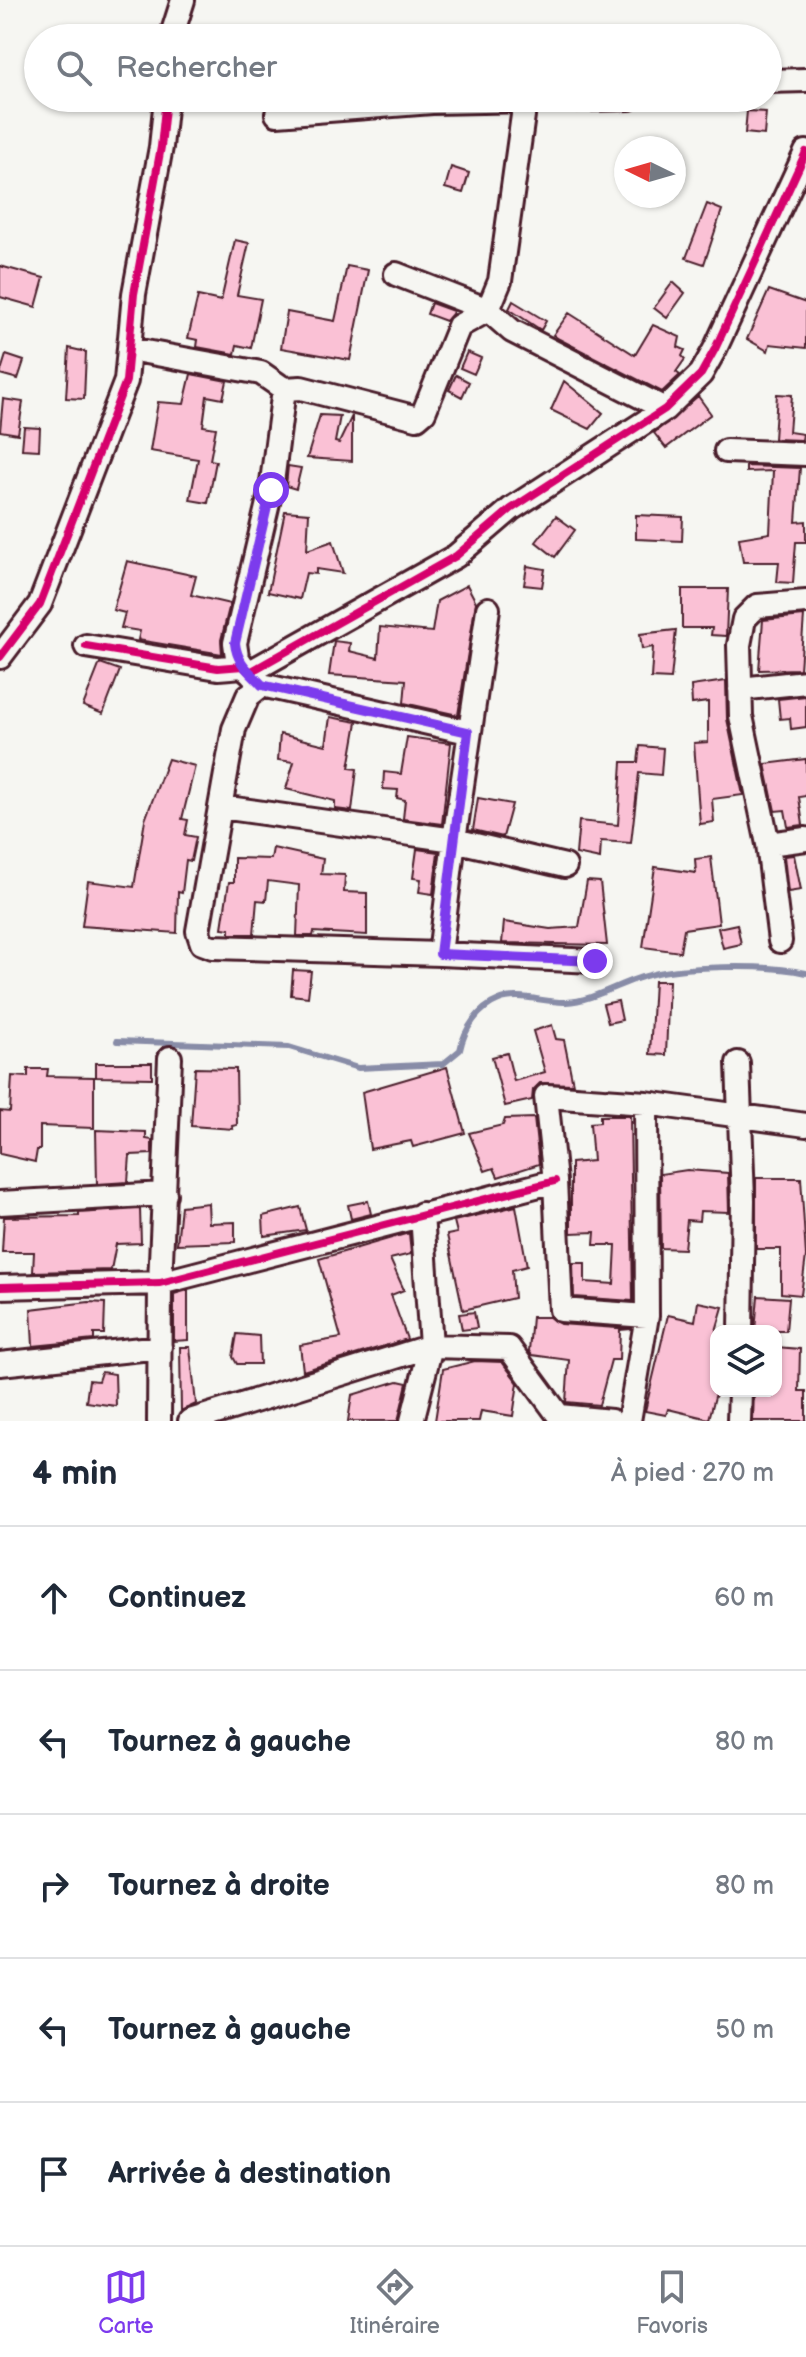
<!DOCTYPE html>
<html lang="fr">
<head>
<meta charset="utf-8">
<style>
	:root { --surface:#fff; --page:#f2f2f3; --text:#1f2937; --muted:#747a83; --line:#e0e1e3; --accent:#7c3aed }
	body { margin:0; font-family:"Balsamiq Sans",sans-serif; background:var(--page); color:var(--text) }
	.controls { position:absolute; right:24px; bottom:24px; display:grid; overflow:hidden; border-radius:16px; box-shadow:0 2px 6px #0004 }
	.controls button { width:72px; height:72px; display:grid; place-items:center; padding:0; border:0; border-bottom:2px solid var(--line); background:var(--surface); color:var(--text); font:40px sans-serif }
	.compass { position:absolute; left:614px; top:136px; width:72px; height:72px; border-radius:50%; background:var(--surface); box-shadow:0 2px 6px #0004; rotate:275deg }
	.stop { position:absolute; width:24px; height:24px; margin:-18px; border:6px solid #7c3aed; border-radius:50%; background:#fff }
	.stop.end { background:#7c3aed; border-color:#fff; box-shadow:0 2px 8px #0008 }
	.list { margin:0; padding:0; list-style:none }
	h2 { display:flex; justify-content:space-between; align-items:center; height:104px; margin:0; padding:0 32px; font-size:34px }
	h2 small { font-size:26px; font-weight:400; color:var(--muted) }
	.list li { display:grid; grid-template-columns:52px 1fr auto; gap:24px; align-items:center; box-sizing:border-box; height:144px; padding:0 32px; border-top:2px solid var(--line) }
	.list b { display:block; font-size:30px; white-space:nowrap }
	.list em { font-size:26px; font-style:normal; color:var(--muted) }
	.icon { flex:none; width:44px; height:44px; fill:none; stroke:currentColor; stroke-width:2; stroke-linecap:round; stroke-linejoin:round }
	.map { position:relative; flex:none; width:806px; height:1421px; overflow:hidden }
	.search { position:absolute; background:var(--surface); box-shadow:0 2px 6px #0004; left:24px; right:24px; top:24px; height:88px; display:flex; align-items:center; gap:20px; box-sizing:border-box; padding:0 28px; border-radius:44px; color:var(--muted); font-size:30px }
	.sheet { height:824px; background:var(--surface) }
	nav { display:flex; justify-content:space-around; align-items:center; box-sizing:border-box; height:112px; border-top:2px solid var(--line); background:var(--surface); font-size:22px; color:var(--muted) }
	nav a { display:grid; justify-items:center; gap:4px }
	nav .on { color:var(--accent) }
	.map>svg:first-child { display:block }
</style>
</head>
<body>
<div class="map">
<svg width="806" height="1421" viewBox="0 0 806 1421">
	<rect width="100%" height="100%" fill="#f6f6f2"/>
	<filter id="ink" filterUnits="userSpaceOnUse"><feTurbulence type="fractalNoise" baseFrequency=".0125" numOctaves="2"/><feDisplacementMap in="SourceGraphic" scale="16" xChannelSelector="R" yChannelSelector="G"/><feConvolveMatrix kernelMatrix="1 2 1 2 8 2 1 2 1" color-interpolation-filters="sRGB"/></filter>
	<g filter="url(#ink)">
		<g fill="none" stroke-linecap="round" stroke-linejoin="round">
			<path stroke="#888ca7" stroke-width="6" d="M117,1041l172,6 69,21 85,-4 17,-14c4,-20 18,-42 39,-50 20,-8 46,3 67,2 26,-1 52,-18 76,-25 37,-12 126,-13 164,-4"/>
		</g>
		<path fill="#fac1d5" stroke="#4a1f2b" stroke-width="2" d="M747,111l19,1 -2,23 -19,-2z
			M451,167l18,6 -6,20 -18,-5z
			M707,204l15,6 -18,54 -18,-6z
			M235,240l14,3 -12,52 24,4 -10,49 -14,-3 -2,9 -38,-7 1,-7 -10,-2 10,-42 23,5z
			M0,266l44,12 -8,29 -36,-10z
			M347,266l21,4 -18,90 -69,-12 6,-36 48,9z
			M673,282l12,11 -18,25 -13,-10z
			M769,290l37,13v45l-36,-4 -2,7 -21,-12z
			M513,301l33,20 -5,9 -32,-21z
			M431,303l22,8 -1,3 -6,7 -19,-7z
			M569,313l66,42 18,-30 27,12 -2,10 7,3 -3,6 3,3 -9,13 4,3 -18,17 -103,-53 -6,-4z
			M69,348l17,4 -2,47 -18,-1z
			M467,352l14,6 -7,16 -14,-6z
			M6,355l18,6 -6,18 -18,-5z
			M191,374l36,7 -4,18 -16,-3 -4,30 13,2 -6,32 6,1 -8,42 -18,-3 8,-41 -48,-8 8,-49 26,2z
			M456,375l13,7 -7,15 -13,-7z
			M564,381l39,32 -13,16 -39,-19z
			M777,394l15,1 -3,37 14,2 -1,6 -28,-1z
			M698,396l13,18 -45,34 -12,-15z
			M3,399l20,3 -5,32 -18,-3z
			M320,415l20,1 -5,26 4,1 13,-27v45l-45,-3z
			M24,427l16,1 -1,22 -17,-1z
			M288,466l13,2 -5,21 -10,-3z
			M746,466l54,2 -4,54 10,-1v21h-10l-3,41 -16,-1 2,-20h-36l-4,-24 31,-5 3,-62 -27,1z
			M285,511l24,2 -2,37 26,-9 10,32 -27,-4v5l-10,-1 -6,26 -32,-7z
			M636,515l47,2 -1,24 -46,-2z
			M556,516l19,14 -20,27 -19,-15z
			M127,561l69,15 -5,19 39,9 -9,36 1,14 -84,-14 2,-9 -19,-3 4,-15 -12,-3z
			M527,566l18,3 -3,18 -18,-2z
			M467,585l9,17 -18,113 -54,-12 2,-23 -77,-5 5,-34 16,2 -1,8 29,7 2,-31 52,5 5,-31z
			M682,589h46l-2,47 -15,-1 1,-7h-30z
			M804,616l-4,53 -41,1 4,-50z
			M676,630l-5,49 -20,-1 2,-31 -11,2 -2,-15z
			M100,663l20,7 -17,44 -20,-8z
			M726,681l1,38 16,76 -31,4 2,23 -14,2 -6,-81 14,-1v-40l-16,2 -1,-18z
			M806,696v31l-15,2 -1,-11 -10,1 -2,-20z
			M330,717l27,5 -8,46 8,1 -5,42 -17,-2v-8l-49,-12 8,-27 -16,-2 2,-26 46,11z
			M407,737l44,6 -9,81 -39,-5 2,-19 -8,-2 1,-8 -15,-1 1,-17 17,2z
			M640,746l23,2 -2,27 -22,-2 -8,70 -30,-2 -1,18 -24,-5 3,-33 39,4 4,-63h16z
			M168,759l27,7 -13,53 6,1 -3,15 11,2 -5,24 -5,-1 -4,33 -4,-1 -1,41 -95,-7 6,-45 46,6 11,-67z
			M806,759v37l-7,1 4,28 -15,2 -3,-17 -10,1 -10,-47z
			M478,798l34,6 -9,33 -30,-7z
			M273,848l50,11 -2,15 24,1 -1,17 23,1v42l-53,-3 -1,4h-16l2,-51 -31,-4 -2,20 -9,-1 -3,34h-24v-5l-8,-1 7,-46h5v-24l37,1z
			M417,849l21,3 -5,42 -14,-2 2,-13 -8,-1z
			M794,855l7,35 -13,2 -4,-36z
			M711,857l8,67 -35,5 -4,23 -37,-5 12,-80 41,6 -1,-14z
			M587,881l13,1 7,63 -105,-2 2,-21 46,7 29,-2z
			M737,924l4,20 -18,4 -5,-20z
			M293,970l18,1 -3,26 -17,-2z
			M654,981h15l-3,74 -16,-1z
			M618,1001l4,19 -14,3 -5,-19z
			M552,1025l4,14 8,1 9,44 -33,-1 -7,7 -1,10 -27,6 -13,-49 15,-4 7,28 31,-9 -12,-41z
			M96,1063h56v15l-56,-1z
			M447,1067l18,66 -52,14 -2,-6 -41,8 -8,-57z
			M195,1068l41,1 1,56 -5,1 1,3 -42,-3z
			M28,1069h20l-1,7 47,1v51l-54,-2v24h-3l-2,12 -35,-8v-43l10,1 2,-36 16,1z
			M600,1116h30l3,185 -59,-4 -1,-34h12v19l29,2 2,-39h-22l1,-13 -24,1v-70l22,-2 -3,-38 10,-1z
			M534,1118l5,46 -41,13 -4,-9 -9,3 -16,-38 34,-8 2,-6z
			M96,1130l50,2v7l6,1v14l-22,1 -2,27 -31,2z
			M687,1170l41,3 1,39 -29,-1 -1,10 -12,-1 -3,29 -23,-1 -1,-74z
			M756,1178h45l5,78 -5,39 -20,-2v-44h-25z
			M368,1201l3,13 -20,5 -3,-14z
			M208,1203l1,20 26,-1v20l-58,2 4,-38z
			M516,1206l11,60 -15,4 2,28 -51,12 -16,-75 10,-2 -3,-12z
			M300,1207l6,23 -42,6 -1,-20z
			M140,1209l1,34 -25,1 -5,26 -78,2 1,-20h-32l2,-35 75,-1v-3z
			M409,1233l2,21 -21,5 14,31 -13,5 16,44 -104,32 -3,-26 41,-7 -22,-79z
			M188,1290v50l-14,1v-47z
			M758,1296l31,2 -3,33h-31z
			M89,1302l16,1 -1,31h-10v6l-61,6 -2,-37z
			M698,1302l25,5 -7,24 -4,53 4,1v8l-7,26 -41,-10 -2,6 -21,-4 23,-96 27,6z
			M474,1312l3,16 -15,2 -3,-16z
			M532,1317h17l11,7 71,5 -11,1 -1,30h-8l-12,45 -33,-3 3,-42 -37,-5 -3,-4z
			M237,1334l22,2 1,28h-23l-4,-7z
			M180,1347h10l6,57 -15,7z
			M776,1347l24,2 -1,42h7v30h-53l1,-30h22z
			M475,1361l27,1 16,21 -5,33 -32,-5 -2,10h-44l8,-52z
			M101,1372l14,2 1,32 -30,-4 3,-22 9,1z
			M398,1381l9,2 -9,38h-50l4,-26z"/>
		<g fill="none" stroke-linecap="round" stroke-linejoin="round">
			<defs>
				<path id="street" d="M171,38l12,-38
					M768,81l38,-1
					M525,101l-25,180 -12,29 24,21 153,78
					M277,114l155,-12 197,-4
					M396,274l92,36
					M129,349l132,24 23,16 17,-1 116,30 7,-6 35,-86 29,-16
					M726,451l80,3
					M488,609l-34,231 111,26
					M86,646l132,22 25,-2 7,6 206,-116 55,-47 154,-100 36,-35 14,-25 91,-197
					M0,657l40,-53 86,-223 8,-87 27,-147 5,-49
					M243,666l-6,-9 -2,-14 36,-153 13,-101
					M250,672l12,13 -14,11 -14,33 -36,202 4,12 11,4 227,7
					M262,685l206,47
					M740,689l66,-7
					M221,807l233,33 -14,114 155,7
					M768,844l38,-5
					M780,941l-12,-97 -27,-128 -2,-71 5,-26 13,-13 49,-4
					M738,1063l5,137 -2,131
					M0,1203l165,-9
					M0,1287l160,-4 395,-102
					M647,1316l-86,-6 -6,-129 -9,-85 100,7 160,22
					M0,1364l160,-17
					M159,1421l1,-138 10,-225
					M190,1421l241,-75 78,2 50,68 52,5
					M412,1421l19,-75 -9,-132
					M629,1421l18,-105 -1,-213
					M739,1421l1,-30"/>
			</defs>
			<use href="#street" stroke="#4a1f2b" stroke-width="28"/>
			<use href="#street" stroke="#f6f6f2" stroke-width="22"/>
			<defs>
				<path id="cycleway" d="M86,646l132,22 25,-2 7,6 206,-116 55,-47 154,-100 36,-35 14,-25 91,-197
					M0,657l40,-53 86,-223 8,-87 27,-147 5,-49
					M0,1287l160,-4 395,-102"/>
			</defs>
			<use href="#cycleway" stroke="#f6f6f2" stroke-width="13"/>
			<use href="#cycleway" stroke="#d6006c" stroke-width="8"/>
		</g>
	</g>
	<g fill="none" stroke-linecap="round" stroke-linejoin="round" filter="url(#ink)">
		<path stroke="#7c3aed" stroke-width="10" d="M271,490l-36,153c2,20 14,28 27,42l206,47 -28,222 155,7"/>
	</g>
</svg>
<div class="controls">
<button><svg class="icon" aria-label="layers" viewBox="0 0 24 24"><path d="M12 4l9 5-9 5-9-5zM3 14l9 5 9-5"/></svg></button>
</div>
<svg class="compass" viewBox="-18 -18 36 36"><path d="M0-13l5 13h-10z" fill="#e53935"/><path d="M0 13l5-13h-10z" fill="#747a83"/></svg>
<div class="stop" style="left:271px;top:490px"></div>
<div class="stop end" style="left:595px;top:961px"></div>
<div class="search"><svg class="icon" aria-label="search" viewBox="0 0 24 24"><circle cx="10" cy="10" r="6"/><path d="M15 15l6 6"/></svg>Rechercher</div>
</div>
<section class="sheet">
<h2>4 min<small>À pied · 270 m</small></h2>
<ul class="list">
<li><svg class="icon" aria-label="ahead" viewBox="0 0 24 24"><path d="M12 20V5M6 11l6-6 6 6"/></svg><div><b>Continuez</b></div><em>60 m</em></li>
<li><svg class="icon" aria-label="left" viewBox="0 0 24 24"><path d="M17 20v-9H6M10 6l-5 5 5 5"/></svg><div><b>Tournez à gauche</b></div><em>80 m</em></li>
<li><svg class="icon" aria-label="right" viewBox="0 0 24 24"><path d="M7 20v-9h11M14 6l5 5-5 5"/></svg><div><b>Tournez à droite</b></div><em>80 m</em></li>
<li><svg class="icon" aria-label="left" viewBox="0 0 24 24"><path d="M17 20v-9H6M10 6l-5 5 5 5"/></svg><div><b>Tournez à gauche</b></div><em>50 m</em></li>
<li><svg class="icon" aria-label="arrive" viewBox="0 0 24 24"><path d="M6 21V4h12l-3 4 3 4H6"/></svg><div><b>Arrivée à destination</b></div></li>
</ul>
</section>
<nav>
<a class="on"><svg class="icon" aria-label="map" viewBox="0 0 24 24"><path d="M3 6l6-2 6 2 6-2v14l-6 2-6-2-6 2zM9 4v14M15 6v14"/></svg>Carte</a>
<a><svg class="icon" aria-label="directions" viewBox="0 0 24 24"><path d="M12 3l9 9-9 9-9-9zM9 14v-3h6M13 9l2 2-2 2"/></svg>Itinéraire</a>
<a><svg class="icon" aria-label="saved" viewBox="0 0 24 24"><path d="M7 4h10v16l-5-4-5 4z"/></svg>Favoris</a>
</nav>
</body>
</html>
